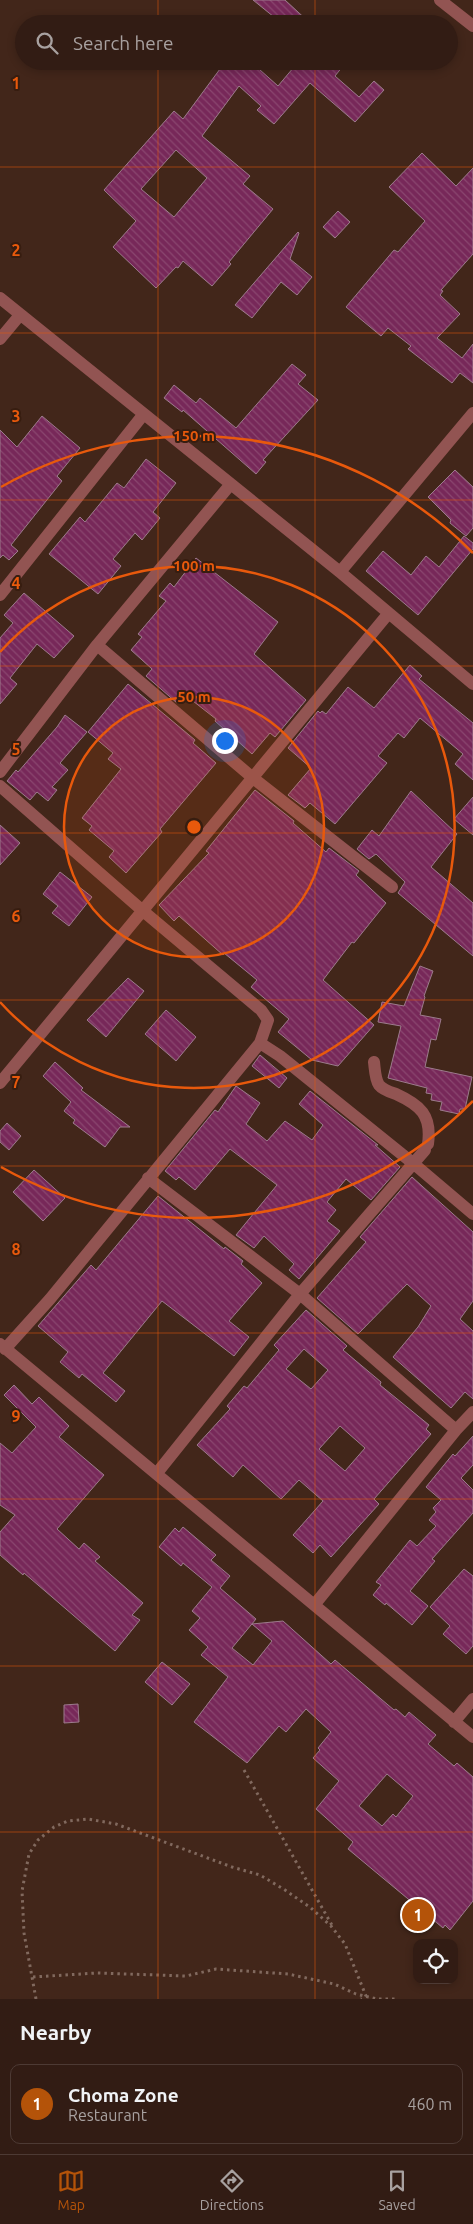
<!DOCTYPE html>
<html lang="en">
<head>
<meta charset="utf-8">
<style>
	:root { --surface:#321c14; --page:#3a251d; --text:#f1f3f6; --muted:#a8a1a0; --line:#4d3a34; --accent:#b45309 }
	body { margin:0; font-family:Ubuntu,sans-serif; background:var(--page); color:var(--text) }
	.controls { position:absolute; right:15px; bottom:15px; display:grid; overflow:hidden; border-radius:10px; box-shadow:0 2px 8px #0003 }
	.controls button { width:45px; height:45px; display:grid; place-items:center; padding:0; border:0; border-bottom:1px solid var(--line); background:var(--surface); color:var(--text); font:25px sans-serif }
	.you { position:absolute; left:224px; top:740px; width:18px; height:18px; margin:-12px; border:4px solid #fff; border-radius:50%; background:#1a73e8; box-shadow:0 0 0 8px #1a73e833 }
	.badge { display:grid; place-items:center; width:32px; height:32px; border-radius:50%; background:var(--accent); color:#fff; font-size:16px; font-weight:700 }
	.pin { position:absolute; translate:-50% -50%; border:2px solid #fff; box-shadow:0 1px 5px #0006 }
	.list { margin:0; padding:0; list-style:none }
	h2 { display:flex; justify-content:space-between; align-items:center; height:65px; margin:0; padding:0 20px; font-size:21px }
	h2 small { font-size:16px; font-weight:400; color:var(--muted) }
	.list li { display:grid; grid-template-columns:32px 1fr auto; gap:15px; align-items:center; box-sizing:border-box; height:80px; margin:0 10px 10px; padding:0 10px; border:1px solid var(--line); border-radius:10px }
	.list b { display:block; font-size:19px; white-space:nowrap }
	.list p { margin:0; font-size:16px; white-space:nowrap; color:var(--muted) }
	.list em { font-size:16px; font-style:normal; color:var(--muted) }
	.icon { flex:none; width:28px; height:28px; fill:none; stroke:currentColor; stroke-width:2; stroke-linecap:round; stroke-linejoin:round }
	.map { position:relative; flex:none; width:473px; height:1999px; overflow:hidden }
	.search { position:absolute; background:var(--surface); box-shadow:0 2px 8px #0003; left:15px; right:15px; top:15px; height:55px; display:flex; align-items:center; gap:12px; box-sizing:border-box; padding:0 18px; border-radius:28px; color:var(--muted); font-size:19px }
	.sheet { height:155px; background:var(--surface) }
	nav { display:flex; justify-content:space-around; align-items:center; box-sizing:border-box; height:70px; border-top:1px solid var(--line); background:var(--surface); font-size:14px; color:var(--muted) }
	nav a { display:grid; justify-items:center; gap:2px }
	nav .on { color:var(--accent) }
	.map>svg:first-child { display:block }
</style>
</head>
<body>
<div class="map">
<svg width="473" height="1999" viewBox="0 0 473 1999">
	<defs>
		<pattern id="building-back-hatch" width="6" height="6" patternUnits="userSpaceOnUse" patternTransform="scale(1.25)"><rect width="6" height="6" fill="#772859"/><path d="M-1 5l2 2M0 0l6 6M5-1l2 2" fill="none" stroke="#8a466f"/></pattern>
	</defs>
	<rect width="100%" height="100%" fill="#42261a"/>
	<path fill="url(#building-back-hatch)" stroke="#9c7b8c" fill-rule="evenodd" d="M253,0h32l26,24h-42l5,-7z
		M211,61h39l28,25 21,-25h48l-12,15 24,21 15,-16 10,9 -29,32 -45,-39 -36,41 -17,-14 4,-4 -22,-20 -37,50 48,40 -7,8 30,25 -44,53 2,2 -19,22 -29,-25 -5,7 -2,-1 -20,21 -43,-41 23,-26 -32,-31 70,-79 9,8 37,-50zM176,150l31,28 -33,39 -33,-28z
		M422,153l34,33 17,-18v86l-32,36 2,1 -3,4 20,19 -23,24 25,20 11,-14v39l-13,-10 -8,10 -44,-34 3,-3 -23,-18 -7,8 -35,-29 48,-57 4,2 27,-31 -36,-34z
		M338,211l12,11 -15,16 -12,-11z
		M298,232l1,1 -9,26 22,18 -15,18 -16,-13 -29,36 -17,-13z
		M292,364l14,11 -8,9 20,16 -55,60 3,2 -10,12 -73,-64 -1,2 -18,-14 10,-13 22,18 4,-5 36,30z
		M42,416l38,32 -23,28 5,5 -51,64 7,6 -9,9 -6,-5 -3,3v-128l17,17z
		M146,459l30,24 -23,29 7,6 -18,22 -7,-7 -22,26 8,7 -23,28 -49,-40 31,-37 5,5 32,-39 7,5z
		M455,470l18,17v41l-7,8 -16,-13 1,-3 -23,-23z
		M464,536l9,7v6l-55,66 -52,-44 17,-20 28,24 15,-19 13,11z
		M196,558l82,64 -24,32 52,46 -31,37 -5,-4 -18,21 -37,-33 1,-2 -32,-25 -7,9 -31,-27 6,-7 -21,-19 11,-13 -4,-3 28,-33 -7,-5 11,-13 4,4z
		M24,593l50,43 -20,22 -17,-14 -27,34 7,6 -17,20v-66l13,-15 -9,-8z
		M410,665l12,11 -3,3 54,44v57l-18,-16 8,-10 -43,-36 -16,20 -6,-5 -20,23 9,7 -52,61 -25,-21 -5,5 -17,-13 23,-27 -23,-20 30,-37 2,2 2,-2 4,3 22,-27 26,21z
		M128,684l67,56 -2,3 23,20 -56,66 2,3 -36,41 -17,-16 5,-6 -25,-21 3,-4 -10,-8 39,-49 -13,-10 5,-6 -25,-21z
		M65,715l22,17 -27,31 8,7 -16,17 5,3 -9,11 -11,-9 -7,8 -23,-19 9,-11 2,2 39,-45z
		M255,790l39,31 -1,2 33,29 3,-4 30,23 -3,4 30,28 -32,40 -2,-1 -29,38 51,45 -36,41 -26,-6 -34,-28 11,-13 -38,-32 6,-7 -33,-27 -1,2 -44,-39 -5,5 -15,-16 50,-52 -3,-2z
		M411,791l46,43 -26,33 42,36v53l-75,-63 7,-11 -29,-28 -7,5 -12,-10 15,-19 7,6z
		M473,797v38l-19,-16z
		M0,825l20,18 -20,22z
		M60,872l32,25 -23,29 -17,-13 6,-7 -15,-12z
		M420,966l13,5 -9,25 1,1 -5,18 21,4 -5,21 -5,-1 -6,28 47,10 -7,32h-5l-1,5 -19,-4 2,-8 -11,-2 1,-6 -6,-1 1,-5 -39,-10 13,-52 -23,-4 4,-20 22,4z
		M128,978l16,13 -38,46 -19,-17z
		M166,1010l30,27 -20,24 -31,-27z
		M260,1055l27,23 -8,10 -27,-22z
		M55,1062l28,26 -2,2 49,37h-10l-15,20 -32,-24 2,-3 -11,-9 7,-9 -28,-26z
		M236,1086l24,17 -14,21 21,17 18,-20 27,19 11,-15 -24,-21 11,-13 68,54h-3l25,22 -29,33 -25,-21 -19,23 9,8 -9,11 13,10 -41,48 -10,-9 5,-6 -30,-28 -10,12 -18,-13 41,-50 -47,-36 -35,41 -16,-13 -3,3 -11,-9 50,-61 3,2z
		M7,1123l14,13 -12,14 -9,-8v-11z
		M34,1170l31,28 -22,23 -30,-29z
		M412,1177l61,55v69l-13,18 13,12v68l-8,-7 -14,16 -58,-51 25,-30 13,-21 -24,-22 -49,50 -41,-36 49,-56 -6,-5z
		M158,1196l66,53 1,-2 18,14 -2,3 21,19 -33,38 20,16 -15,19 -72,-55 -59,72 22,18 -9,11 -34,-28 -3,4 -19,-16 8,-10 -30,-26 53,-61 5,5z
		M306,1310l41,36 -4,4 38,32 -1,3 49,40 -3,4 5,5 -57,65 5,5 -48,53 -11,-12 -7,8 -20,-18 30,-34 -24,-21 -18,19 -38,-34 -10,12 -36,-32 33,-36 -3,-3 17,-20 3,2 32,-38 -5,-5zM304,1349l24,21 -17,19 -25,-20zM340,1426l25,22 -20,23 -26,-22z
		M14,1385l18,19 7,-7 30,29 -10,11 45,38 -47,54 22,20 5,-6 16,14 -5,4 48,42 -11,12 8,5 -25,31 -91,-78 -1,2 -23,-20v-23l15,-17 -15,-10v-62l12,10 24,-26 -32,-32z
		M473,1436v29l-12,13 12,12v23l-41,46 3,2 -25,30 18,15 -16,19 -26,-22 -1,2 -12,-10 8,-10 -5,-3 34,-42 7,6 19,-20 -7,-6 7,-8 -3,-4 8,-8 -15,-13 27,-33 2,2z
		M183,1527l33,28 -5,5 19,16 -10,12 36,31 -24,29 21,17 19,-24 -20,-17 31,-3 48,43 4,-4 59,50 2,-1 9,8 4,-5 27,23 -8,9 26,22 3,-3 16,14v124l-23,29 -5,-5 -2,3 -95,-79 5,-7 -37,-33 23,-28 -26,-23 7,-8 -2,-2 13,-16 -25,-23 -20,23 -7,-6 -32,37 -53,-41 34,-45 -27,-22 7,-8 -19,-17 11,-12 -8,-7 20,-24 -29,-24 -2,3 -22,-19 16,-19 4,4zM387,1774l26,22 -17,21 -3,-3 -11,12 -23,-20z
		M464,1569l9,7v70l-7,8 -23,-20 7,-8 -20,-19z
		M162,1662l28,22 -18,21 -27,-23z
		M78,1704l1,18 -15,1v-18z"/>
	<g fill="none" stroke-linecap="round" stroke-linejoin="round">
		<path stroke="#81695e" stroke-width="3" stroke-dasharray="2.5 4" stroke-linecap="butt" d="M244,1770l89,157
			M33,1977l64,-4 89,3 30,-7 72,5 46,10 22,10 21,5h18
			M36,1999l-12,-66 -2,-42 7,-37 9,-14 16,-13 14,-6 20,-2 28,5 116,43 28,8 25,15 26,18 20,18 14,18 21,52 -5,3"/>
		<path stroke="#925452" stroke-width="12" d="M440,0l33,26
			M0,298l340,274 133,112
			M0,339l20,-24
			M340,572l133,-159
			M0,595l143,-180
			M97,645l156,133 139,109
			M0,772l97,-127 133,-160
			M0,786l143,125 118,99 7,10 -8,23 20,13 134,108 59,50
			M374,1062c1,8 1,17 5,23 4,5 11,7 17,9 24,11 36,21 32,50
			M0,1083l388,-469
			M148,1178l152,116 156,136
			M0,1344l473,393
			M5,1349l45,-50 210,-256
			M157,1473l143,-179 125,-144
			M315,1604l141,-174 17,-18
			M454,1722l19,-23"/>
	</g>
	<path fill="none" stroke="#e8590c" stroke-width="1" stroke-opacity="0.55" d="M158,0v24M315,0v24M158,61v1938M315,61v1938M0,167h473M0,333h473M0,500h473M0,666h473M0,833h473M0,1000h473M0,1166h473M0,1333h473M0,1499h473M0,1666h473M0,1832h473"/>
	<circle cx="194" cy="827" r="130" fill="#e8590c" fill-opacity=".12"/>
	<g fill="none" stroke="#e8590c" stroke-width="2.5">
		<circle cx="194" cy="827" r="130"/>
		<path d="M0 652A261 261 0 1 1 0 1002"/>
		<path d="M473 1101A391 391 0 0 1 1 1167M1 487A391 391 0 0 1 473 553"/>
	</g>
	<g font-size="16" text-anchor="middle" font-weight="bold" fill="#e8590c" stroke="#371d10" stroke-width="4" stroke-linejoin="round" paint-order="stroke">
		<text x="16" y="89">1</text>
		<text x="16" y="256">2</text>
		<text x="16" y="422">3</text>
		<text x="16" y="589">4</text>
		<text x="16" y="755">5</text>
		<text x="16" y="922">6</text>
		<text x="16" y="1088">7</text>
		<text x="16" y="1255">8</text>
		<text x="16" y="1422">9</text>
	</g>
	<circle cx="194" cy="827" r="8" fill="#e8590c" stroke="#371d10" stroke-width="2.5"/>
	<g font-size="15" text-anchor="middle" font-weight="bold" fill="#e8590c" stroke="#371d10" stroke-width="4" stroke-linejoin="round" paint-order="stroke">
		<text x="194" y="441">150 m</text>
		<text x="194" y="571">100 m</text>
		<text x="194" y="702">50 m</text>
	</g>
</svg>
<div class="controls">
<button><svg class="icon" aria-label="locate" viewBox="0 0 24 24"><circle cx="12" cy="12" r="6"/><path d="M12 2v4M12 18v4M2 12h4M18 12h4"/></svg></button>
</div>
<div class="you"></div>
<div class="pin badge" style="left:418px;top:1915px">1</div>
<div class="search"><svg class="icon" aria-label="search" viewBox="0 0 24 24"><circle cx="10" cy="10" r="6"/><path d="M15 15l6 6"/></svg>Search here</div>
</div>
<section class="sheet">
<h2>Nearby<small></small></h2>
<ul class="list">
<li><span class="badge">1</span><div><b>Choma Zone</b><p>Restaurant</p></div><em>460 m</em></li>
</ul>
</section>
<nav>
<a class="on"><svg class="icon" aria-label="map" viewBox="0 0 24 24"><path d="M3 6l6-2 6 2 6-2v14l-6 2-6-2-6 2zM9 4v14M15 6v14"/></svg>Map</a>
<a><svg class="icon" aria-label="directions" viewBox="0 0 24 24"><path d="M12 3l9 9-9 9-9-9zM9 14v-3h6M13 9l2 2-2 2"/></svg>Directions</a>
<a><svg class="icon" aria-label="saved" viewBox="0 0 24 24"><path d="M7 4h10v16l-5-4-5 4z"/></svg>Saved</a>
</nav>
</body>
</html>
